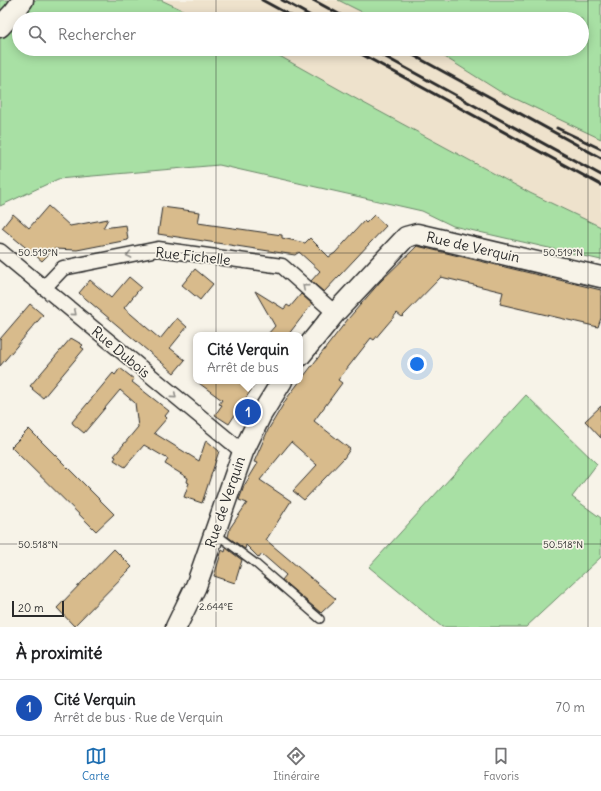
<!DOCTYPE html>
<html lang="fr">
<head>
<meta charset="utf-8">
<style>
	:root { --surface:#fff; --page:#f6f6f6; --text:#202124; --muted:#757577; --line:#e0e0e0; --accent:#1f6fb2 }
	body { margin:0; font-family:Delius,sans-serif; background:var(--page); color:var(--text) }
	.scale { position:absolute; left:12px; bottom:10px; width:52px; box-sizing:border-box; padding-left:4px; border:2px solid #2b2b2b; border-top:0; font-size:11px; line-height:14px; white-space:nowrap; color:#2b2b2b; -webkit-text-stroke:3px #f7f3e8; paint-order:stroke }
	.you { position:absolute; left:417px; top:364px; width:14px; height:14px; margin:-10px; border:3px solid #fff; border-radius:50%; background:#1a73e8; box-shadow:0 0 0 6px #1a73e833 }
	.badge { display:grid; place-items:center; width:26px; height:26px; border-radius:50%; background:var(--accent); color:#fff; font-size:13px; font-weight:700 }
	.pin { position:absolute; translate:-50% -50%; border:2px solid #fff; box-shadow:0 1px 4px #0006 }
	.popup { position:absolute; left:193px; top:332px; width:110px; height:52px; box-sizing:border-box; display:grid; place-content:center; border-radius:8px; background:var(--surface); filter:drop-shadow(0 1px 3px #0005); font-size:13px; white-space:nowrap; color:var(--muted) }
	.popup b { font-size:15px; color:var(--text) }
	.popup::after { content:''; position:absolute; left:50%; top:100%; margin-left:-8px; border:8px solid transparent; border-top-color:var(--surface) }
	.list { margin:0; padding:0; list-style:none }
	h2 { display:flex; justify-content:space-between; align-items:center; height:52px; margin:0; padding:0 16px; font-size:17px }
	h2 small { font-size:13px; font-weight:400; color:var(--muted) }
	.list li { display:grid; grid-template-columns:26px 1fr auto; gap:12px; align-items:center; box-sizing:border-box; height:56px; padding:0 16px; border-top:1px solid var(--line) }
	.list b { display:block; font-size:15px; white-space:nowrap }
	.list p { margin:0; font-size:13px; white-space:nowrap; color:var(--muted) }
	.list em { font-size:13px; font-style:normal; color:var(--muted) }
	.icon { flex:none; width:22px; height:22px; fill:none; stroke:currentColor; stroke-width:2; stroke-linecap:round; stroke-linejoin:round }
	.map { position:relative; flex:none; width:601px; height:627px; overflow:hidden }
	.search { position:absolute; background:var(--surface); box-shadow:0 2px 10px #0003; left:12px; right:12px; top:12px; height:44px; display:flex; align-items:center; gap:10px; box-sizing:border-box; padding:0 14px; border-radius:22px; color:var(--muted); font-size:15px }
	.sheet { height:108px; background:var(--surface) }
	nav { display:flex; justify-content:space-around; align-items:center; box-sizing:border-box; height:56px; border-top:1px solid var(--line); background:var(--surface); font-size:11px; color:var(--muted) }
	nav a { display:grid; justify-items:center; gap:2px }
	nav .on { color:var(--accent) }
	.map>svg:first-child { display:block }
</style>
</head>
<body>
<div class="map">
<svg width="601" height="627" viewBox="0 0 601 627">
	<rect width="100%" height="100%" fill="#f7f3e8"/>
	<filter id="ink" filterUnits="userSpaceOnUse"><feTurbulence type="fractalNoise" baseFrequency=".025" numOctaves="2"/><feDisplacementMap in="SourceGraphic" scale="8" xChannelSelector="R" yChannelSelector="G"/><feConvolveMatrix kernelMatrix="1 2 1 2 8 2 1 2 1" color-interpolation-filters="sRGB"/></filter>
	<g filter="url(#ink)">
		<path fill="#eee2cc" d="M161,0h177l38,19h-174z
			M267,49h165l67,41 102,34v103l-71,-34 -170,-92z"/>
		<path fill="#a8e0a4" stroke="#6a8668" d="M0,0h161l41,19h-183v30h248l93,52 170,92 71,34v33l-148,-34 -31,-15 -203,-46 -161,14 -58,27z
			M338,0h263v139l-102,-48 -67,-42h150v-30h-206z
			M526,395l71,69 -25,33 29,21v39l-75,70h-84l-73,-60z"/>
		<path fill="#d8bb8c" stroke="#2b2b2b" d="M48,206l22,20 38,-7 -5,9 23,-3 2,15 -51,10 -23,-1 -12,12 -40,-33 11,-14 16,14z
			M162,207l38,5 -2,11 84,12v3l23,5 5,-5 19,19 6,-4 29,-32 2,2 8,-8 12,11 -62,66 -13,-11 9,-10 -21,-19 -4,3 -137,-21z
			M417,246l184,44v28l-3,9 -98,-23 3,-12 -62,-15 -39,40 -5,-4 -23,27 -3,-2 -33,42 4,3 -28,38 36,28 -6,9 -40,42 -11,-9 24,-26 -26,-23 -31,38 31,21 -25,39 70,59 -15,14 -39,-33 4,-5 -24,-21 -3,4 -13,-13 -1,4 -17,-12 2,-9 17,-25 -8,-3 5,-14 14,-23 -4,-1 14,-32 19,-32 61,-79 32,-37z
			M195,269l18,15 -13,16 -18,-15z
			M129,277l12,10 -17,21 36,31 17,-21 10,9 -17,21 15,12 -11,13 -95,-80 11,-13 21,18z
			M255,291l29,18 3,-4 3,2 11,-13 11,10 -24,31h-21l8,-9z
			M30,304l13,11 -43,51v-27z
			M71,338l12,7 -2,2 3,2 -41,49 -11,-9 1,-1 -3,-2z
			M120,368l14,11 -2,3 37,29 -4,5 2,2 -13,15 45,28 7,-21 13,11 -17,52 -18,-6 5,-14 -2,-1 1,-4 -23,-14 3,-5 -24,-14 -19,22 -11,-7 2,-3 -2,-1 24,-29 -3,-24 -15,-13 -36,43 -11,-9 -1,-2 41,-49 2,2z
			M196,381h61l-28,43 -14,-9 7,-10 -3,-1 3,-4z
			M601,406v32l-16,-17z
			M29,429l85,85 -18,17 -85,-84z
			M226,548l16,12 -7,23 -21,-7 8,-26 3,2z
			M114,549l18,18 -58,59 -17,-18z"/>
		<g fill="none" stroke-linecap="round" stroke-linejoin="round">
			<defs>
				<path id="lane" d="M216,534l39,29 65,56"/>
				<path id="street" d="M0,251l243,201
					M44,288l19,-20 95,-19 124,17 53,47"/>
				<path id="secondary" d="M0,27l14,-15 9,-12
					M300,356l35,-43 71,-76 11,-3 184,43
					M176,627l20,-41 47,-134 18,-37 21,-34"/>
			</defs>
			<use href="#lane" stroke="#2b2b2b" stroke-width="10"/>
			<use href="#street" stroke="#2b2b2b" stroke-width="17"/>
			<use href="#secondary" stroke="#2b2b2b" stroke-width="23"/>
			<use href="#lane" stroke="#f7f3e8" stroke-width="7"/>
			<use href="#street" stroke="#f7f3e8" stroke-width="14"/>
			<use href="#secondary" stroke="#f7f3e8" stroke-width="20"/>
			<path stroke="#2b2b2b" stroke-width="3" d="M262,0l35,19
				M282,0l34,19
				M313,0l35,19
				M352,49l249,136
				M371,49l230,126
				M402,49l199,109
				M557,128l44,21"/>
		</g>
		<defs><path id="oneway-chevron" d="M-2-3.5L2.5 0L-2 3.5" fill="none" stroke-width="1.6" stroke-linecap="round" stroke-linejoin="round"/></defs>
		<g stroke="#918f8a">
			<use href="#oneway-chevron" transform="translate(129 255) rotate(169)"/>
			<use href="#oneway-chevron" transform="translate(305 287) rotate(-139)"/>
			<use href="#oneway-chevron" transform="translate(74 313) rotate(40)"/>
			<use href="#oneway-chevron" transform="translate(174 396) rotate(40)"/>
		</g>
	</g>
	<path fill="none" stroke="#2b2b2b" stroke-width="1" stroke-opacity="0.45" d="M216,0v19M588,0v627M216,49v578M0,253h601M0,544h601"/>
	<g text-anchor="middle" stroke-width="3.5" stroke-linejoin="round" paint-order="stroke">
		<g font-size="14" fill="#2b2b2b" stroke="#f7f3e8">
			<text transform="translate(473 247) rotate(13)" y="5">Rue de Verquin</text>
			<text transform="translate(193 256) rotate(6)" y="5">Rue Fichelle</text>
			<text transform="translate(121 352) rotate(40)" y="5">Rue Dubois</text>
			<text transform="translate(225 502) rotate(-71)" y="5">Rue de Verquin</text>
		</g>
	</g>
	<g font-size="10" text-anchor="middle" fill="#2b2b2b" stroke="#f7f3e8" stroke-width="3.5" stroke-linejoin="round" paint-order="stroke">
		<text x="38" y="256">50.519°N</text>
		<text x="563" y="256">50.519°N</text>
		<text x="38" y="548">50.518°N</text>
		<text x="563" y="548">50.518°N</text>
		<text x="216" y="610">2.644°E</text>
	</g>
</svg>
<div class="scale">20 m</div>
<div class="you"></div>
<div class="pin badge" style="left:248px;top:412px;background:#1a4fb4">1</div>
<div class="popup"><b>Cité Verquin</b>Arrêt de bus</div>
<div class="search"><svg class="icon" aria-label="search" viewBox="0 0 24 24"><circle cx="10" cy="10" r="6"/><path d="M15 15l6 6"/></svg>Rechercher</div>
</div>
<section class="sheet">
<h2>À proximité<small></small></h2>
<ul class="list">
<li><span class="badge" style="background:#1a4fb4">1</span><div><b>Cité Verquin</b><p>Arrêt de bus · Rue de Verquin</p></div><em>70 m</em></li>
</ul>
</section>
<nav>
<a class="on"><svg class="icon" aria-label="map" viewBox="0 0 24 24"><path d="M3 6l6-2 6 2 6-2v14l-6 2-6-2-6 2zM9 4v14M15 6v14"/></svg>Carte</a>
<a><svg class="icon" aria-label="directions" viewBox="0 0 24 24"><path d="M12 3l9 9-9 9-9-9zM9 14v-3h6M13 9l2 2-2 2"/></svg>Itinéraire</a>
<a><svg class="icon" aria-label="saved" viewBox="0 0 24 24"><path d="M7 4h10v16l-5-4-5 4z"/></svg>Favoris</a>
</nav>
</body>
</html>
